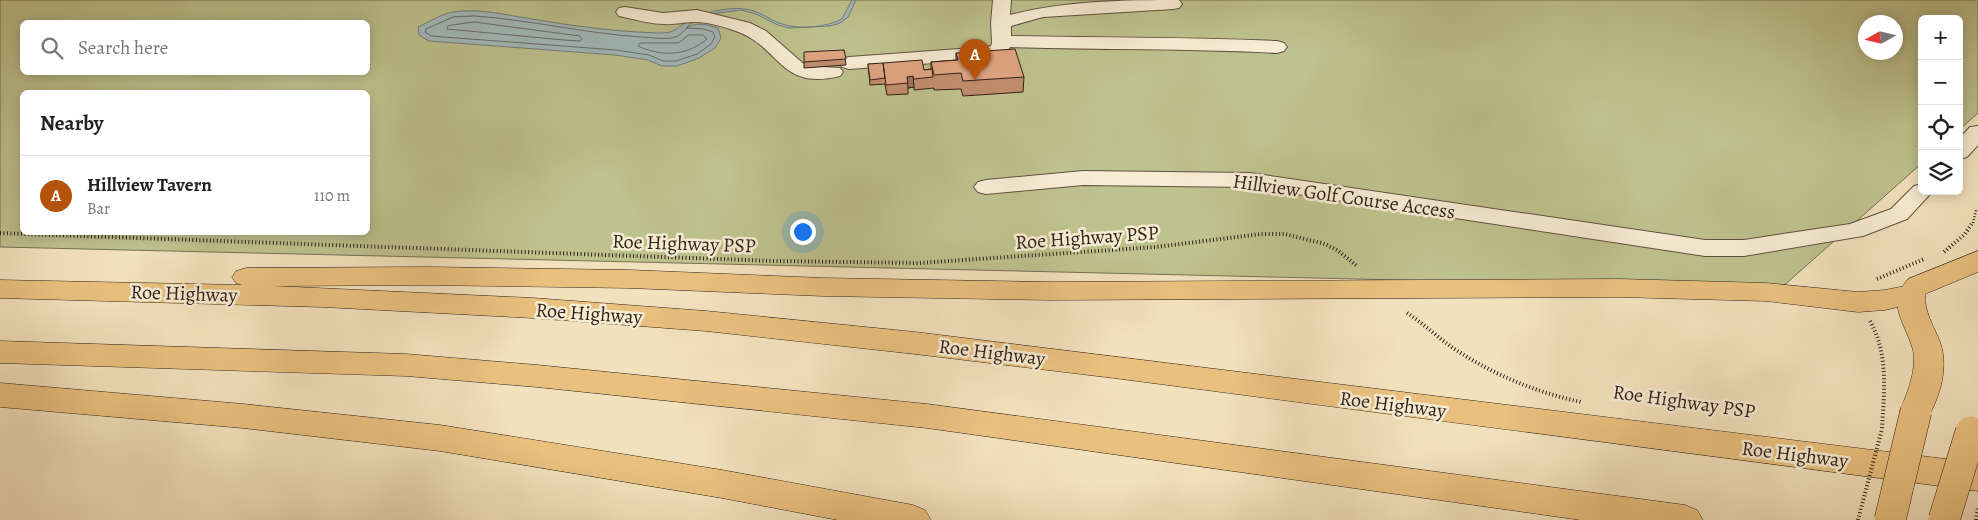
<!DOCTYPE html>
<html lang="en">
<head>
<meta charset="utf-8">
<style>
	:root { --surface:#fff; --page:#f2f2f2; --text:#222; --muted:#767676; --line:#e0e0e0; --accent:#b45309 }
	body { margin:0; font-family:Alegreya,serif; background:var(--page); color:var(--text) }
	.controls { position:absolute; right:15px; top:15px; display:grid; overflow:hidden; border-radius:8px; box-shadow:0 2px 12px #0003 }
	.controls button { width:45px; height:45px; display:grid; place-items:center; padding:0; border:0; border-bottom:1px solid var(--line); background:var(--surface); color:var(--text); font:25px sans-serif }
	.compass { position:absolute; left:1858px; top:15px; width:45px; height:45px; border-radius:50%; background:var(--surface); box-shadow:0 2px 12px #0003; rotate:262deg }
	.you { position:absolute; left:802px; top:231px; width:18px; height:18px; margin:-12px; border:4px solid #fff; border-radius:50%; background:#1a73e8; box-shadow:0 0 0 8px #1a73e833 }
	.badge { display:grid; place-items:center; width:32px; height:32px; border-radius:50%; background:var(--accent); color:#fff; font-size:16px; font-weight:700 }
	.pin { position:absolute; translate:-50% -41px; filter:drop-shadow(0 1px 2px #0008) }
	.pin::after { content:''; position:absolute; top:26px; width:18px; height:15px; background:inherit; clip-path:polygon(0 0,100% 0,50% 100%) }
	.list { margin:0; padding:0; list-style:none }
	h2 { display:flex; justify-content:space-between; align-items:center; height:65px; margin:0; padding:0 20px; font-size:21px }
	h2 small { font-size:16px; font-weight:400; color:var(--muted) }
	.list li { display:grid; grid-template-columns:32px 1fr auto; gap:15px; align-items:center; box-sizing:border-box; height:80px; padding:0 20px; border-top:1px solid var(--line) }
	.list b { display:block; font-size:19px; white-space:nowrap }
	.list p { margin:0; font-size:16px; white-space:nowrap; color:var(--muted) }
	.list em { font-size:16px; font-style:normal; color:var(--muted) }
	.icon { flex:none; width:28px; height:28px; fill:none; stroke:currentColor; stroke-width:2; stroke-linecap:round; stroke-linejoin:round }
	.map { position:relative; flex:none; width:1978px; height:520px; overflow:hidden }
	.search { position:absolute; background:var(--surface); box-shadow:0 2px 12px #0003; left:20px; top:20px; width:350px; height:55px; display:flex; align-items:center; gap:12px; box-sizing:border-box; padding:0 18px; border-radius:8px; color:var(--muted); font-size:19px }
	.panel { position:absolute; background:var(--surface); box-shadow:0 2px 12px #0003; left:20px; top:90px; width:350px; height:145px; border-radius:8px }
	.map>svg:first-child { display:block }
</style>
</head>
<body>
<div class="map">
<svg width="1978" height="520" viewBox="0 0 1978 520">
	<rect width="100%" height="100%" fill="#f2e1bd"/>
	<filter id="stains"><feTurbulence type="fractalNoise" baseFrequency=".004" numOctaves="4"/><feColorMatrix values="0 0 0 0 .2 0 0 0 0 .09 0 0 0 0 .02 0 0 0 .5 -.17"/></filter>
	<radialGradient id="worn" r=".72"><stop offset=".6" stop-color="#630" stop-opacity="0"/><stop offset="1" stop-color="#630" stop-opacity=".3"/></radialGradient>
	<path fill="#bec28e" stroke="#777052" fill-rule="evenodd" d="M0,0h1978v113l-19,17v-111h-37v144l-142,126 -1780,-42zM22,22h346v50h-346zM1866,22h30v30h-30zM22,92h346v140h-346z"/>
	<path fill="#a2babd" stroke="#747c7b" d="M852,0h4l-8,17 -8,6 -10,3 -41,2 -11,-3 -22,-11 -15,-4 -30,4 -17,7 -8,7c11,-6 20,-4 32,0l3,10 -6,10 -16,10 -22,8h-15l-14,-6 -33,-5 -186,-14 -10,-6 -1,-8c11,-5 23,-13 35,-15 27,-4 53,3 79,7 41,7 86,13 128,14 17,0 16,-6 29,-12 17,-9 36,-14 55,-12 15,1 25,11 38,15 17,6 45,3 60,-5z"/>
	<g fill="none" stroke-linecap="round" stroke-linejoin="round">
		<path stroke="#696c6a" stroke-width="1" d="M475,16c55,4 109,17 165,21 11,0 28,4 38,-1 3,-2 7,-6 9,-8l17,1 9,3 2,5 -4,7 -14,10 -21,7h-13l-14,-6 -33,-5 -185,-14 -6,-4 1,-3 27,-12z
			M474,22l106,14 2,3 -3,2 -15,-1 -117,-11 1,-3z
			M689,35h14l4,4c-20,17 -45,18 -69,7l2,-3h38z"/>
		<defs>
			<path id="minor" d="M993,0h18l-1,15c54,-14 113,-15 169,-15l3,4 -3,4 -6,1 -130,8 -32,9v10c89,2 177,1 266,5l7,2 3,4 -3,4 -7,2c-89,-5 -178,-3 -267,-6l-3,6 -16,6 -142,10 -7,-2 -3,-4 3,-4 7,-2 138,-10 4,-1 1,-3 -1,-20z
				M625,7l38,6 34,-3 53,13 16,8 40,35 34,2 3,4 -3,4c-61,15 -59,-29 -104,-45 -11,-4 -29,-9 -41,-9 -10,0 -21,3 -31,2 -14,0 -31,-5 -45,-8l-3,-4 3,-4z
				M1978,126v19l-11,12 -8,2v-20l11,-12z
				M1083,171l167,2 455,67h39l106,-16 41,-15 23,-23 8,-2v7h11l-26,28 -44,17 -119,20h-39l-455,-69 -167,-2 -97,9 -8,-2 -4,-5 4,-5 8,-2z"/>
			<path id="major" d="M1978,251v21l-53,22c-1,18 9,32 15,48 9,25 0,55 -13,77l-11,4 -11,-4 -5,-8c7,-18 17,-40 13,-61 -5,-19 -18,-35 -16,-56l11,-15z"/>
			<path id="highway" d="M428,267l202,3 193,8 227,4 569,-3 147,4 92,9 27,-2 25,-5 10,3 4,7 -4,7 -35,8 -27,2 -92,-11 -147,-4 -569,3 -227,-4 -193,-8 -202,-3 -155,1 260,12 173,13 209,21 1063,131v28l-864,-113 -199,-24 -209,-23 -173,-13 -210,-11 -323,-9v-18l242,5 -6,-2 -4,-6 4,-6 10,-3z
				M0,341l406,13 131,11 390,39 758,101 12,5 6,10h-122l-654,-92 -390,-41 -131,-11 -406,-13z
				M0,383l243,21 197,21 282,45 191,35 12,5 6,10h-93l-116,-22 -282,-47 -197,-23 -243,-21z"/>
		</defs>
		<use href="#minor" stroke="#605040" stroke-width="2"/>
		<use href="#major" stroke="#301f17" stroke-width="1"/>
		<use href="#highway" stroke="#301f17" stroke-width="1"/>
		<path stroke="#301f17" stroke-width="2.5" stroke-dasharray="1 2" stroke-linecap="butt" d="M1973,223l3,-13"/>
		<path stroke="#301f17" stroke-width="4" stroke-dasharray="1 2.5" stroke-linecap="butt" d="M0,233l774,28 145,2 237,-16 105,-13h24l40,10 12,6 20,16
			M1944,252l21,-18 8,-12
			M1877,279l47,-20
			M1407,313c16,10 30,24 46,35 39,26 82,44 128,54
			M1870,321c19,34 14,71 12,108
			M1976,520l2,-12"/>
		<use href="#minor" fill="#f7ecd4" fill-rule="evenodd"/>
		<use href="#major" fill="#e9c07e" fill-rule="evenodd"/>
		<use href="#highway" fill="#e9c07e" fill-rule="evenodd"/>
		<defs>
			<path id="major-bridge" d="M1890,520l26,-109
				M1944,520l27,-88"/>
		</defs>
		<use href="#major-bridge" stroke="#301f17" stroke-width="32" stroke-linecap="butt"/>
		<path stroke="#301f17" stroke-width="4" stroke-dasharray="1 2.5" stroke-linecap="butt" d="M1858,520l24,-91"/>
		<use href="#major-bridge" stroke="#e9c07e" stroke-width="31"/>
	</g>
	<path fill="#c18d6f" stroke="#301f17" d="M844,50l2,15 -42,3v-6z
		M956,53l68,24 -1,15 -60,4 -2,-7 -27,1v-2l-20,2v-3l-6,1v6l-21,1 -2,-11 -15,1 -2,-21 56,6 7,-1v-7l25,-2z"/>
	<path fill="#9d735a" stroke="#301f17" d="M913,76l1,11 -6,1 -1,-11z"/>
	<path fill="#e0a481" stroke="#301f17" d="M1015,49l9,28 -61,4 -2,-8 -27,2 -3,-13 27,-2 -2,-7z
		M844,50l2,9 -42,3v-10z
		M922,60l2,10 8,-1 1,8 -19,2 -1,-3 -6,1 1,6 -22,2 -3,-22z
		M883,63l2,15 -15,2 -2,-16z"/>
	<g text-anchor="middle" stroke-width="5" stroke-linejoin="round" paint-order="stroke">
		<g font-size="20" fill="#301f17" stroke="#f7ecd4">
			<text transform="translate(1344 196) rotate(8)" y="7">Hillview Golf Course Access</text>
			<text transform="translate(1087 237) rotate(-4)" y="7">Roe Highway PSP</text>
			<text transform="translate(684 243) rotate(2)" y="7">Roe Highway PSP</text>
			<text transform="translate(184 293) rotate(2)" y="7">Roe Highway</text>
			<text transform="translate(589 313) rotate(4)" y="7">Roe Highway</text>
			<text transform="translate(992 352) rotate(7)" y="7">Roe Highway</text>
			<text transform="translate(1684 401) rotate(8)" y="7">Roe Highway PSP</text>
			<text transform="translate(1393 404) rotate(7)" y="7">Roe Highway</text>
			<text transform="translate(1795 454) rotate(7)" y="7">Roe Highway</text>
		</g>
	</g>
	<rect width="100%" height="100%" filter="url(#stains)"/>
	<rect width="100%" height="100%" fill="url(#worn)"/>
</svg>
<div class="controls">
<button>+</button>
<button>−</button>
<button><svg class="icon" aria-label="locate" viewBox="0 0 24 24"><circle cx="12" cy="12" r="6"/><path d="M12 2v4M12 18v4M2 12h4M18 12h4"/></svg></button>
<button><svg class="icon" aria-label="layers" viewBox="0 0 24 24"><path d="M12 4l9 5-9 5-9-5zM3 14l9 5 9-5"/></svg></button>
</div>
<svg class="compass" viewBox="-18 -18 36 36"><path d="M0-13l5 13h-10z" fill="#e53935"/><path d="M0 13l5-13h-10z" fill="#767676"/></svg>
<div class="you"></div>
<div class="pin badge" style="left:975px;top:80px">A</div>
<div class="search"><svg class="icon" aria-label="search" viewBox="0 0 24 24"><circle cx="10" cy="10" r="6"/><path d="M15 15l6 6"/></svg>Search here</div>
<section class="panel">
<h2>Nearby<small></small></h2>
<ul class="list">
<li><span class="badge">A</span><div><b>Hillview Tavern</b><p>Bar</p></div><em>110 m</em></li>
</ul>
</section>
</div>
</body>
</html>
